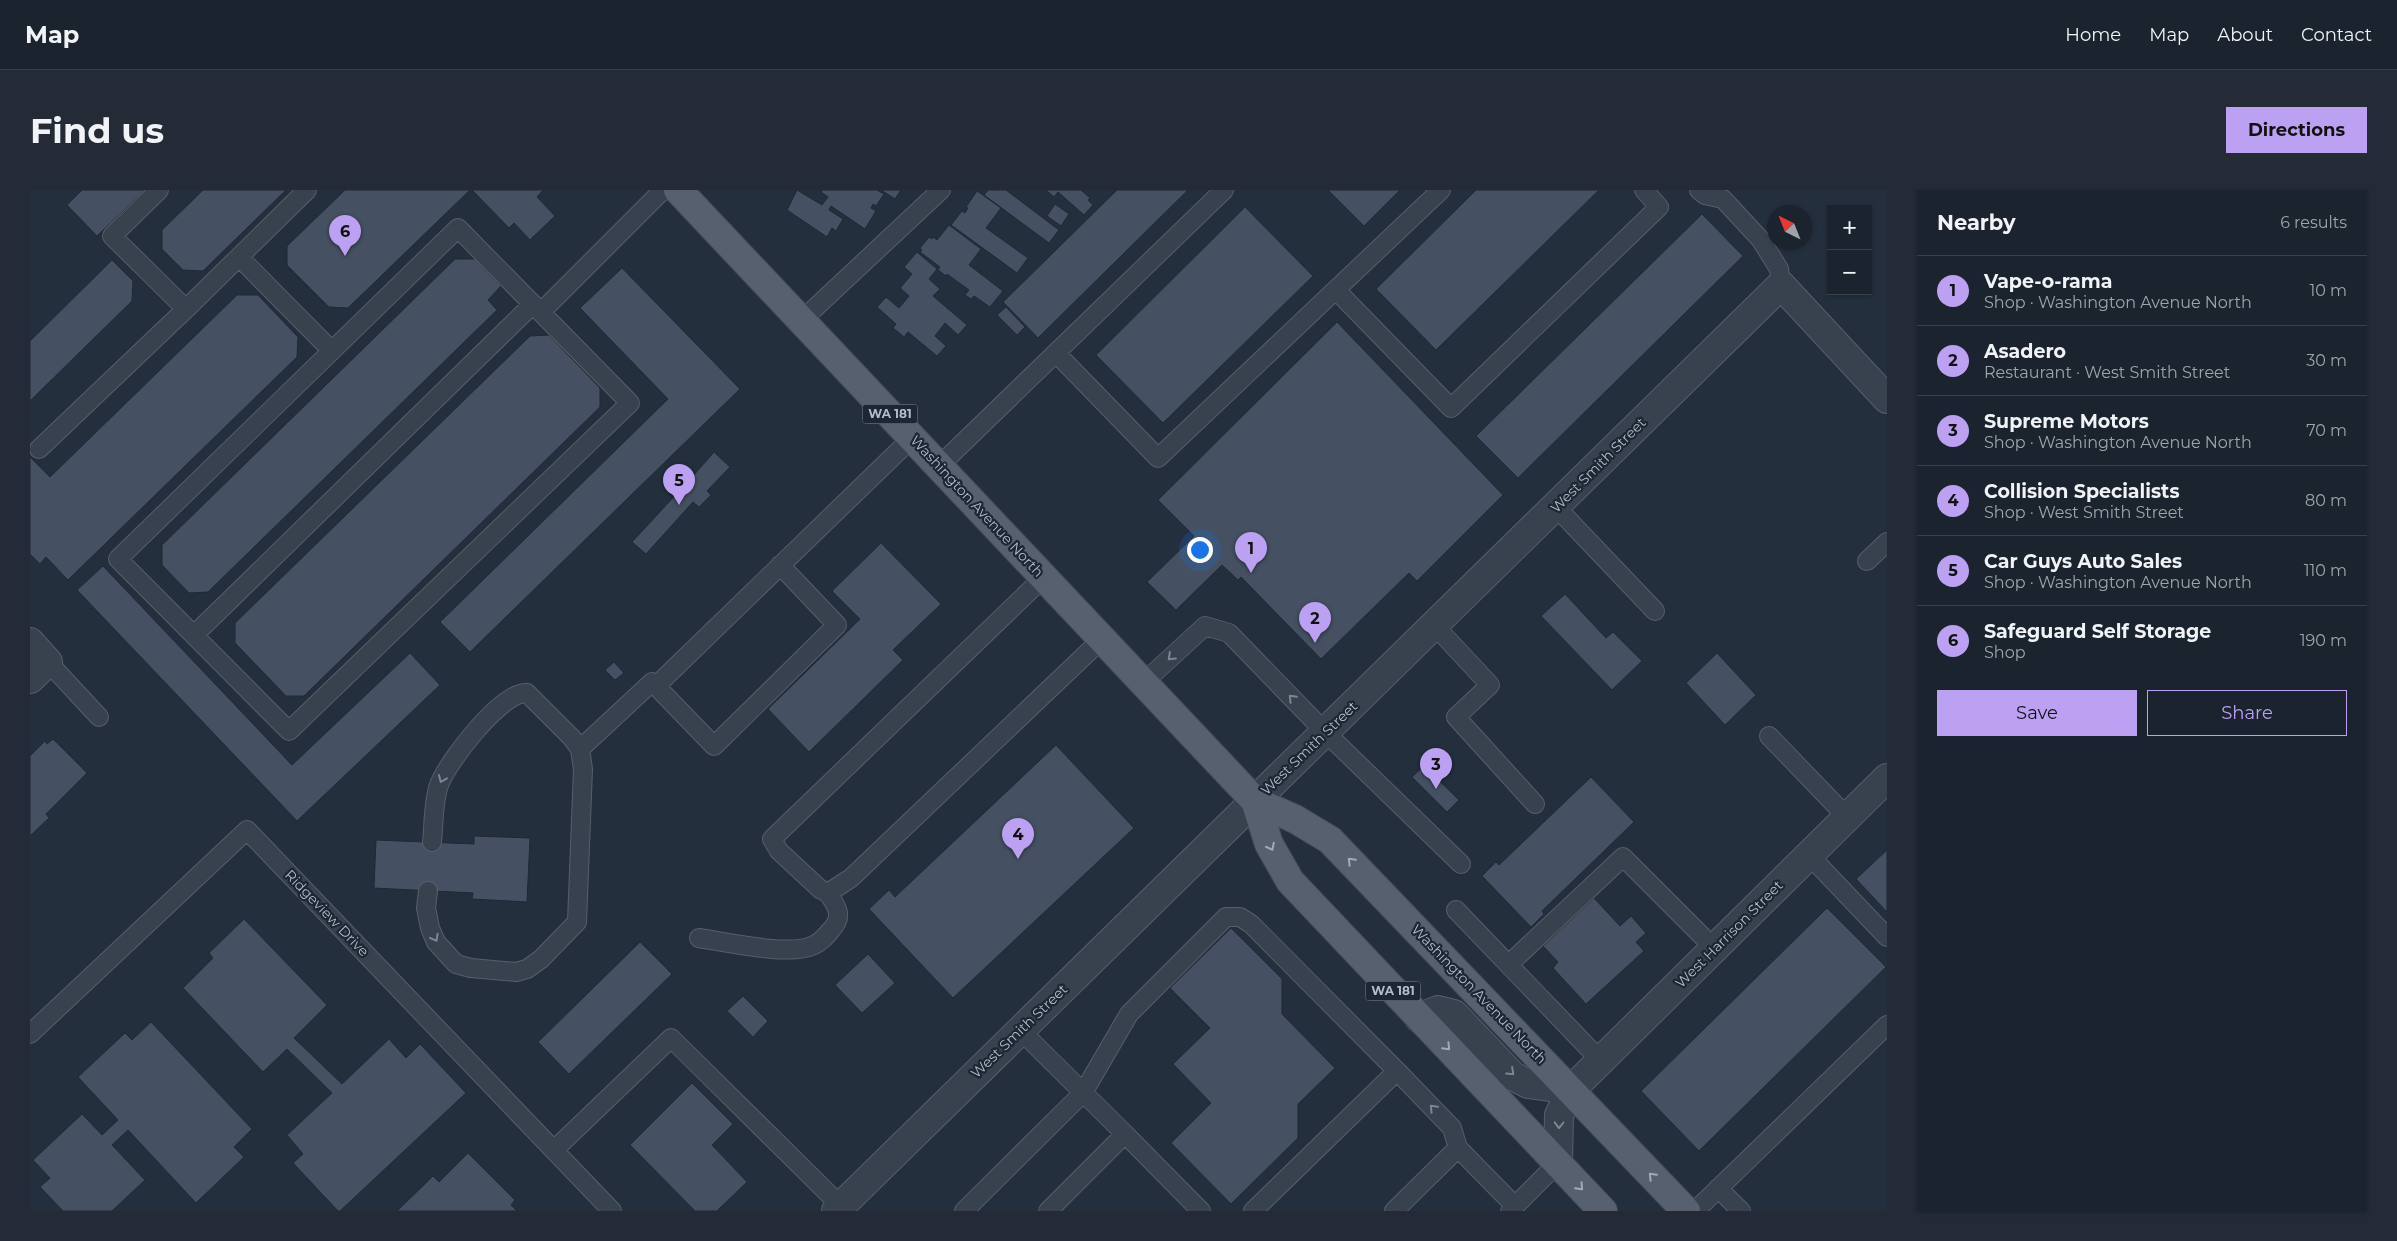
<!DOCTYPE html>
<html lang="en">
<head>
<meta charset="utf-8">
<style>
	:root { --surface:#1b232e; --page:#242b36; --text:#f1f3f6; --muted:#a0a4aa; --line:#39404a; --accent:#bca0f2 }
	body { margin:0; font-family:Montserrat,sans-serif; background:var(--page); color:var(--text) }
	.controls { position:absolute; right:15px; top:15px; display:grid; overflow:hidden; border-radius:0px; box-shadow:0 1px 4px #0004 }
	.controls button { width:45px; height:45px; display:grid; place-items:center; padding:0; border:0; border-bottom:1px solid var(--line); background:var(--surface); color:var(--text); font:25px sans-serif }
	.compass { position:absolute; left:1737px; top:15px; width:45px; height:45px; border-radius:50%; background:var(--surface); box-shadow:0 1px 4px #0004; rotate:317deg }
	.you { position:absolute; left:1169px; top:359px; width:18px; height:18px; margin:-12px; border:4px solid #fff; border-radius:50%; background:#1a73e8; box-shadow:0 0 0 8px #1a73e833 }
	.badge { display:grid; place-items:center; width:32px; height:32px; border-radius:50%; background:var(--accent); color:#111; font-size:16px; font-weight:700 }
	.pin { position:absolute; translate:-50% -41px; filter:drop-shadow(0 1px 2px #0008) }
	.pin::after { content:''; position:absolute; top:26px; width:18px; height:15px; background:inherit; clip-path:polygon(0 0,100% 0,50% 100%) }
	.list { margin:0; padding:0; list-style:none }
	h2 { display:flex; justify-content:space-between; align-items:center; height:65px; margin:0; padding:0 20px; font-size:21px }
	h2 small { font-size:16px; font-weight:400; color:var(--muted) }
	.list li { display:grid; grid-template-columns:32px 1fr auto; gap:15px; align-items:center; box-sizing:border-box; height:70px; padding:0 20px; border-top:1px solid var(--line) }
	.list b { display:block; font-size:19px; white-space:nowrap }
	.list p { margin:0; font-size:16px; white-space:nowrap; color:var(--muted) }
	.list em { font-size:16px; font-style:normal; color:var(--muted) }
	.actions { display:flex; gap:10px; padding:15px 20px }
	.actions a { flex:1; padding:11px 0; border:1px solid var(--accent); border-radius:0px; text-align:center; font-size:18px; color:var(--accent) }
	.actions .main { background:var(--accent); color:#111 }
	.map { position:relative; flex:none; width:1857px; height:1021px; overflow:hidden; border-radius:0px }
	header { display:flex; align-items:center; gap:30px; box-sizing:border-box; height:70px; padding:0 25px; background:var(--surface); border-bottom:1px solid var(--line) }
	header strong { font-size:24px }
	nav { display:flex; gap:28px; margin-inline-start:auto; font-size:18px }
	.intro { display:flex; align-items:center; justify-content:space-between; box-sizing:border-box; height:120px; padding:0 30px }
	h1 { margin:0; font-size:35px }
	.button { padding:12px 22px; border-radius:0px; background:var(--accent); color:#111; font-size:18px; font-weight:700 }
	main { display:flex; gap:30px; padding:0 30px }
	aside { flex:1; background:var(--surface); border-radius:0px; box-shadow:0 1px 4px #0004 }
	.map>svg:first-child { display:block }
</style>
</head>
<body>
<header>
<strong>Map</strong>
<nav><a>Home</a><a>Map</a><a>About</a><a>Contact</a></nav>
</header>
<div class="intro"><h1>Find us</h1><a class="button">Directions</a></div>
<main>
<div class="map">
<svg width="1857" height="1021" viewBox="0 0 1857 1021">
	<rect width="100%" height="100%" fill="#242f3e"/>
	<path fill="#455162" stroke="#1f2835" d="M52,0h63l-48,46 -30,-31z
		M173,0h83l-83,81 -20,-1 -21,-21v-19z
		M315,0h125l-122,118 -19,-1 -42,-42v-19z
		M442,0h71l-6,7 18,19 -25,24 -16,-17 -5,5z
		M767,0l25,15 6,-8 -7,-5 1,-2h55l7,4 -8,12 -3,-2 -2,4 5,3 -11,18 -34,-23 -2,4 14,9 -7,12 -4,-3 -5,9 -40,-27z
		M851,0h20l-6,9z
		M958,0h18l53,40 -10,13 -65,-48z
		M1016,0h35l9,8 -2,2 5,5 -9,10 -26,-23 -4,5z
		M1087,0h71l-150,148 -35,-36z
		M1298,0h72l-36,36z
		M1446,0h123l-163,160 -60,-61z
		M947,1l24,17 -15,20 42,30 -11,15 -66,-48 11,-14 3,2 3,-5 -2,-1z
		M1025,14l14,10 -8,12 -14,-10z
		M1215,17l68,69 -150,147 -67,-68z
		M1672,24l41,42 -225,222 -42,-42z
		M919,35l32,24 -12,16 34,26 -13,16 -16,-11 -3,3 -6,-4 4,-5 -22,-16 -1,2 -8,-6 2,-3 -20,-15 2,-2 -2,-2 9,-11 3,2 1,-2 4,3z
		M887,62l20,17 -8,10 11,10 -7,7 34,29 -9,10 -13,-12 -10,13 11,10 -9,10 -29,-24 -4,5 -11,-9 3,-4 -19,-17 9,-10 13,11 10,-12 -9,-8 12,-14 -8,-7z
		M425,69h20l26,27 -13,14 9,10 -289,282 -19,1 -27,-28v-20z
		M82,70l21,21 -1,20 -102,100v-60z
		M592,78l118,121 -270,263 -30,-30 228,-223 -88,-91z
		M207,105h21l40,42 -1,20 -229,223 -22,-23 -6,7 -10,-10v-97l20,20z
		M976,117l19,20 -8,8 -20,-20z
		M1307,132l166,173 -86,86 -8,-8 -88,86 -80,-82 -3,3 -16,-15 -46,45 -29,-28 47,-46 -36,-36z
		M519,145l51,53v19l-296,289h-18l-51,-53v-20l295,-287z
		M684,262l16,15 -23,24 4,4 -12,12 -6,-5 -47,52 -14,-12 49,-53 -5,-4 12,-13 5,4z
		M851,353l60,61 -48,46 10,10 -94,92 -41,-43 92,-90 -28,-28z
		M73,376l189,199 118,-112 30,32 -143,136 -220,-231z
		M1535,404l41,44 7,-6 29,29 -30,29 -71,-74z
		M1687,463l39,42 -31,30 -39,-42z
		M584,472l10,11 -9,7 -10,-10z
		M23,549l34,34 -41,41 3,4 -19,18v-80l15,-15 2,3z
		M1026,555l78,83 -181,170 -84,-89 20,-19 6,7z
		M1394,576l35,34 -12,12 -35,-35z
		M1561,587l43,45 -92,89 2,3 -13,13 -49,-51 14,-14 3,3z
		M444,646l56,2 -3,64 -55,-3 1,-6 -99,-5 2,-48 98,4z
		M1857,660v62l-31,-33z
		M1564,708l26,28 11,-10 15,17 -10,9 8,9 -58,53 -33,-36 5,-6 -15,-16z
		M1797,718l59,59 -187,184 -58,-60z
		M214,729l83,86 -33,33 48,46 47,-45 17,19 14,-14 46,49 -126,118h-2l-45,-48 10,-9 -16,-19 45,-42 -45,-44 -24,23 -80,-84 30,-30 -4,-5z
		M1201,738l51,51v35l53,54 -37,36v34l-67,66 -60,-61 40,-40 -38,-39 37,-36 -40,-40z
		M610,752l32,32 -103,100 -31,-32z
		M838,764l27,29 -33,30 -27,-28z
		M713,806l25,25 -15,16 -26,-26z
		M121,832l101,107 -18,18 10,10 -48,46 -68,-73 -16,15 33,35 -33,31h-49l-23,-24 10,-9 -17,-18 49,-46 20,21 16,-15 -40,-43 47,-44 7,7z
		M662,893l41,41 -21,21 35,37 -30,29h-22l-65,-66z
		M438,963l47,47 -4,5 6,6h-120l36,-35 6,6z"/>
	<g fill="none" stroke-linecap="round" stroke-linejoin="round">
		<defs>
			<path id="service" d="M1669,0l6,5 18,4 38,41 18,29 2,16
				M428,38l172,175 -341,328 -171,-172z
				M209,67l93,94
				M1306,100l115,118 208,-201 -15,-17
				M156,119l121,-119
				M511,122l122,-122
				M771,131l140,-131
				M1026,163l102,105 283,-268
				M9,259l147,-140 -74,-73 47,-46
				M909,276l285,-276
				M1526,317l99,104
				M1837,371l20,-19
				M1014,387l-272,262 7,12 41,38 8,4 23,-15 251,-239
				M1405,436l55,59 -34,32 79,87
				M164,445l339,-331
				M18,472l51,55
				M1113,493l62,-57 24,7 97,100 135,131
				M626,496l58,60 123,-121 -57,-60
				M1739,546l78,81
				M550,559l72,-67 4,4 256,-248
				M1779,665l78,82
				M398,701l-2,17 4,20 6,14 20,22 15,4 45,4 11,-3 14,-10 36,-37 6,-153 -3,-20 -8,-11 -45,-45c-25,-2 -79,68 -88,92 -6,17 -5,39 -7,57
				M1426,720l145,151
				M669,748c26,4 93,19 115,7 7,-3 12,-9 17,-15 13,-14 6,-23 -3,-37
				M1479,774l114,-107 91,91
				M990,840l105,104 -77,77
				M0,844l217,-204 365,381
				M1367,881l55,57 6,20
				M1095,944l76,77
				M524,960l117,-112 170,168
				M1688,998l23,23
				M934,1021l119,-118 46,-79 97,-97h14l11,7 146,147 -144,140
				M1364,1021l64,-63 57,58
				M1480,1021l48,-48
				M1665,1021l192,-186"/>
			<path id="minor" d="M0,452l18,20 -18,17
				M1389,828l19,-8 16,4 59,62 15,8 43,6
				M1528,973l1,-48 12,-25 316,-312
				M806,1021l945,-926 106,114"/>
			<path id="primary" d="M648,0l577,611 40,18 35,21 356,371
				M1225,611l14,43 21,37 313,330"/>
		</defs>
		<use href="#service" stroke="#565f6c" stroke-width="20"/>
		<use href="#minor" stroke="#565f6c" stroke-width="30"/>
		<use href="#primary" stroke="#414a57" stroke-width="30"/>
		<use href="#service" stroke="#38414e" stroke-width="18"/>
		<use href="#minor" stroke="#38414e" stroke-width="28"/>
		<use href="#primary" stroke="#56606e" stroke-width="28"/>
	</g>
	<defs><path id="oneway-chevron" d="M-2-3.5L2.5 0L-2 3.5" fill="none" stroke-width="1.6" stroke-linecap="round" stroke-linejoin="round" transform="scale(1.25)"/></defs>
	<g stroke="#7c8592">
		<use href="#oneway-chevron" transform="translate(1141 467) rotate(137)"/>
		<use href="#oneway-chevron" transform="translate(1262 508) rotate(-134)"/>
		<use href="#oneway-chevron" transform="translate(412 589) rotate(112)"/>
		<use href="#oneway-chevron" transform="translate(405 748) rotate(61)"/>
		<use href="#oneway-chevron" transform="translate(1481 882) rotate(43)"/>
		<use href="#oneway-chevron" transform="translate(1403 918) rotate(-134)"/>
		<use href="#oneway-chevron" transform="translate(1529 935) rotate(91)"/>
	</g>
	<g stroke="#a1aab7">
		<use href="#oneway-chevron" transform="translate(1241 657) rotate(63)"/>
		<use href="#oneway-chevron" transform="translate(1321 671) rotate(-134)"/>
		<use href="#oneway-chevron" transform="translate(1417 857) rotate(46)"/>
		<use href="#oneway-chevron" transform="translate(1622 986) rotate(-134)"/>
		<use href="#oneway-chevron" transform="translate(1550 997) rotate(47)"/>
	</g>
	<g text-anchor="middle" stroke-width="4.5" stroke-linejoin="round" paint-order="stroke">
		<g fill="#1d2633" stroke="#878f9c" stroke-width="1">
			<rect x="832.5" y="214.5" width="55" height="19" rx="4"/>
			<rect x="1335.5" y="791.5" width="55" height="19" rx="4"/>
		</g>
		<g font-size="12" font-weight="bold" fill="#b4bcc9">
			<text x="860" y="228">WA 181</text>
			<text x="1363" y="805">WA 181</text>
		</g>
		<g font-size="14" fill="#b4bcc9" stroke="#1d2633">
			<text transform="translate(1568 275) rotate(-45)" y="5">West Smith Street</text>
			<text transform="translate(947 316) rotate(47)" y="5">Washington Avenue North</text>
			<text transform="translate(1279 558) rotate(-44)" y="5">West Smith Street</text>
			<text transform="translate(297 723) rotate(46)" y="5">Ridgeview Drive</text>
			<text transform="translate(1699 744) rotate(-45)" y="5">West Harrison Street</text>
			<text transform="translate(1449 804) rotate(46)" y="5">Washington Avenue North</text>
			<text transform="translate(989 841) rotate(-44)" y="5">West Smith Street</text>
		</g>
	</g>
</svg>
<div class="controls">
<button>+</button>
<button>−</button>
</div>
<svg class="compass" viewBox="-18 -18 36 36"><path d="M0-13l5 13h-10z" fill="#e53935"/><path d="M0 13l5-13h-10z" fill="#a0a4aa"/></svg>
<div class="you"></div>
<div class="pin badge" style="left:1221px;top:383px">1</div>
<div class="pin badge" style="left:1285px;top:453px">2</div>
<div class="pin badge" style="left:1406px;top:599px">3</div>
<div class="pin badge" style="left:988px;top:669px">4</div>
<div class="pin badge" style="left:649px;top:315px">5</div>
<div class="pin badge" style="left:315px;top:66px">6</div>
</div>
<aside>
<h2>Nearby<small>6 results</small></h2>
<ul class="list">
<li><span class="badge">1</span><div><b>Vape-o-rama</b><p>Shop · Washington Avenue North</p></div><em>10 m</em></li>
<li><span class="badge">2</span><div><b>Asadero</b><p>Restaurant · West Smith Street</p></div><em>30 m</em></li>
<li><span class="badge">3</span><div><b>Supreme Motors</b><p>Shop · Washington Avenue North</p></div><em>70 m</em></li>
<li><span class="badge">4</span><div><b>Collision Specialists</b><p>Shop · West Smith Street</p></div><em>80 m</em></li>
<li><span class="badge">5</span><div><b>Car Guys Auto Sales</b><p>Shop · Washington Avenue North</p></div><em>110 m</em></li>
<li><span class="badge">6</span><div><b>Safeguard Self Storage</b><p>Shop</p></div><em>190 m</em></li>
</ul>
<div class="actions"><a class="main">Save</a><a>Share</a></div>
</aside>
</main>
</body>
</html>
